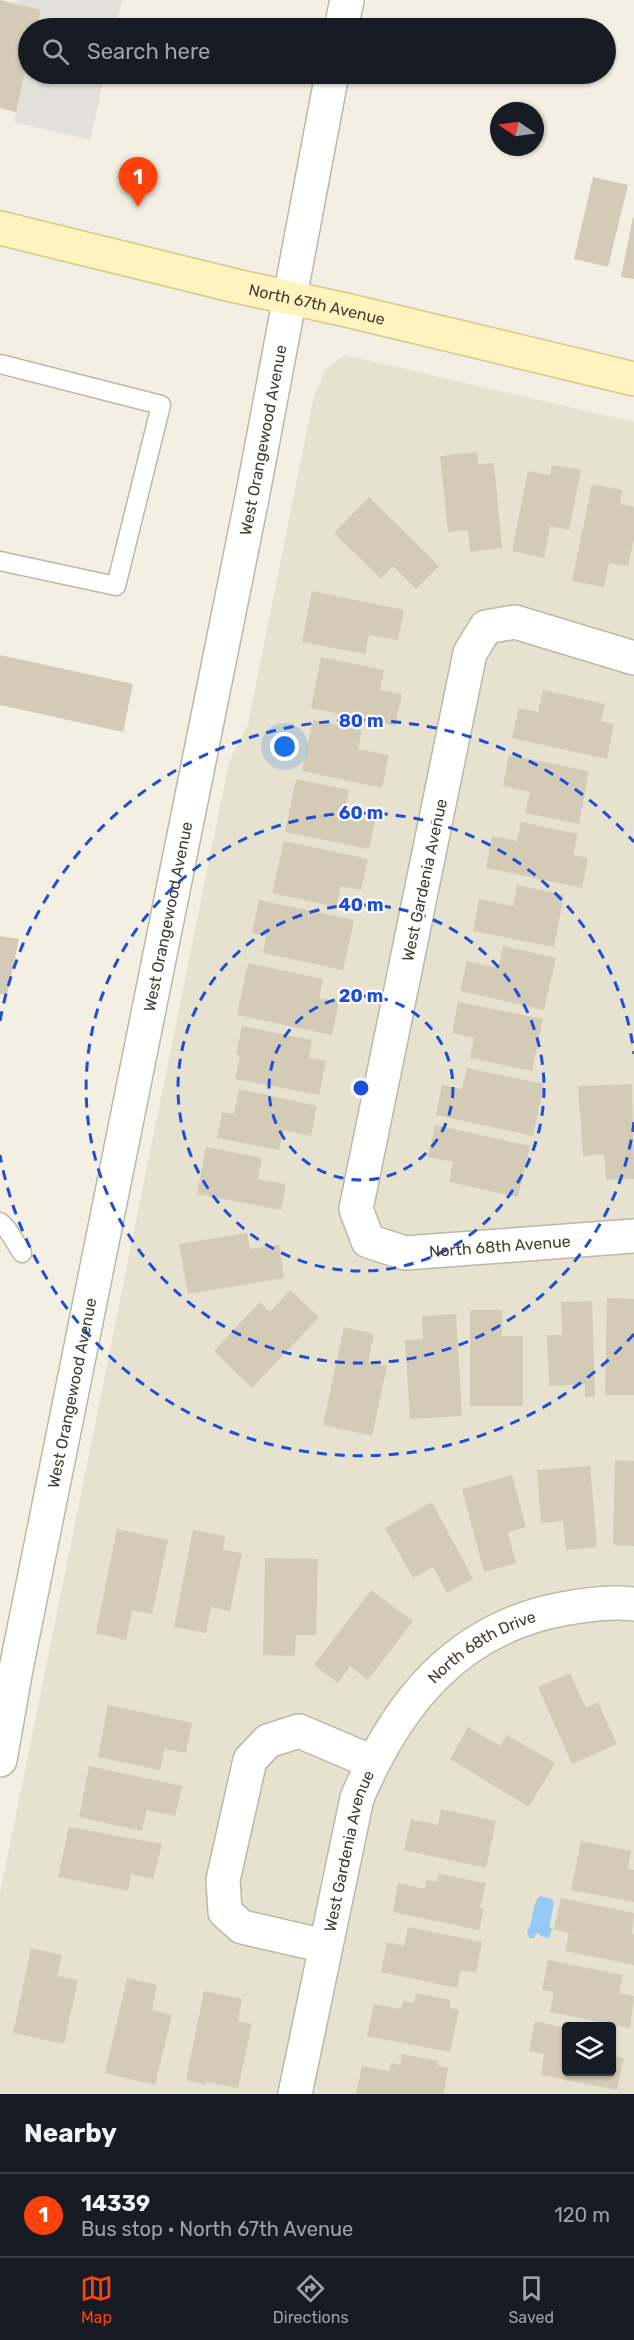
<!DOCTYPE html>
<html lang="en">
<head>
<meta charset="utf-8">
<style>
	:root { --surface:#171b24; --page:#20242c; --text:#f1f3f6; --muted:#9ea1a6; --line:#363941; --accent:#ff410c }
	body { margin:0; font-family:Rubik,sans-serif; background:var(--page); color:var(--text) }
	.controls { position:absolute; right:18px; bottom:18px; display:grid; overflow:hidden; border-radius:6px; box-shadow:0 2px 4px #0004 }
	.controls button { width:54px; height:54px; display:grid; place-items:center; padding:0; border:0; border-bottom:2px solid var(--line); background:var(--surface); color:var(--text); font:30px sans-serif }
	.compass { position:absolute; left:490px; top:102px; width:54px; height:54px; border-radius:50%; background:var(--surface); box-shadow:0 2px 4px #0004; rotate:283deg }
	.you { position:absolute; left:285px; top:747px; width:21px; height:21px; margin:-15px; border:4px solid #fff; border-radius:50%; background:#1a73e8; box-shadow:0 0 0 9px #1a73e833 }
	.badge { display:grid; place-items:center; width:39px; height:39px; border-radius:50%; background:var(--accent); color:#fff; font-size:20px; font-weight:700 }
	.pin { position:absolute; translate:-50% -50px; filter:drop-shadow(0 2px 3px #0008) }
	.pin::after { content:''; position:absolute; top:32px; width:21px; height:18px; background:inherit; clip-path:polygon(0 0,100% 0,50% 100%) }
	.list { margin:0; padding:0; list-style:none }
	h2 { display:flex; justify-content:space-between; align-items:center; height:78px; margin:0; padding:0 24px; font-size:26px }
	h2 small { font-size:20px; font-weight:400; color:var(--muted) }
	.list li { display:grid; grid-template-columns:39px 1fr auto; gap:18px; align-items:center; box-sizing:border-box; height:84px; padding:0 24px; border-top:2px solid var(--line) }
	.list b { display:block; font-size:22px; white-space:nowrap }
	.list p { margin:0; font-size:20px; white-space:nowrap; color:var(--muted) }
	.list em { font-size:20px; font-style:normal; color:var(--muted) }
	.icon { flex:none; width:33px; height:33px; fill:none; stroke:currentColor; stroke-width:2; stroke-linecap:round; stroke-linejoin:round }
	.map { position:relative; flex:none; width:634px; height:2094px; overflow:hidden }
	.search { position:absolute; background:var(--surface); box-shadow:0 2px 4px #0004; left:18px; right:18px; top:18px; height:66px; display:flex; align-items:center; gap:15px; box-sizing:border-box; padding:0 21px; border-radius:33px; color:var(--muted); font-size:22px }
	.sheet { height:162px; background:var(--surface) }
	nav { display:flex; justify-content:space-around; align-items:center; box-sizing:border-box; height:84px; border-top:2px solid var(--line); background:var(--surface); font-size:16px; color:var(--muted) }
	nav a { display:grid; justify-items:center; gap:3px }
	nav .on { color:var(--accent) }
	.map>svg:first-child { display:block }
</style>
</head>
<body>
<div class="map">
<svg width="634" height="2094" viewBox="0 0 634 2094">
	<rect width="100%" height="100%" fill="#f3efe2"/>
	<path fill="#e7e1cf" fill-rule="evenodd" d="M345,355l289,67v1672h-634v-200l229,-1132 19,-38 66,-328 12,-27zM566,2026h46v46h-46z"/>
	<path fill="#e2e0db" d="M16,0h106l-7,28h-79l4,-18 -25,-6z
		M28,60v14h77l-15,66 -76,-18z"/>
	<path fill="#97c9f6" d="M540,1896l11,3 3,4 -5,24 3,1 -3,10 -9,-2v-2l-4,-1 -2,5h-5l-2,-7c8,-9 3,-26 13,-35z"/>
	<path fill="#d4cbb6" d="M0,0l41,10 -5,18h-8v32l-12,52 -16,-4z
		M593,177l35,8 -20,82 -34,-8z
		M633,217l1,1v61l-13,-2z
		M477,452l1,12 16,-1 8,85 -32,4 -2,-22 -20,2 -8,-76z
		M552,465l29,5 -12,60 -19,-4 -6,32 -32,-7 16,-80 22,4z
		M592,484l30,6 -2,14 14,3v31l-6,28 -19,-3 -5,24 -32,-6z
		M369,497l70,69 -23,23 -23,-23 -12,13 -47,-46z
		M312,591l92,19 -6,30 -29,-5 -4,19 -63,-12z
		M0,655l133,29 -10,48 -123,-27z
		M321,657l63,13 -4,20 22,4 -7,32 -84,-18z
		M543,690l62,14 -4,17 13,3 -7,35 -95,-21 7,-30 19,4z
		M313,720l49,10 -4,19 31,6 -7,33 -80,-17z
		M509,755l80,16 -10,53 -54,-11 5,-21 -27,-6z
		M296,779l53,11 -5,25 31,6 -6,28 -84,-17z
		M521,822l57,12 -5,21 15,3 -6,30 -96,-20 6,-32 25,5z
		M284,841l84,18 -7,31 -20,-4 -5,21 -64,-14z
		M517,885l47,10 -10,52 -81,-16 6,-32 34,7z
		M259,900l95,20 -11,50 -80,-17 3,-17 -14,-3z
		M0,936l19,3 -12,56 -7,-1z
		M503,946l53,12 -12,52 -84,-19 7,-30 31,7z
		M248,963l75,16 -4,19 20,4 -7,33 -95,-20z
		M458,1002l85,17 -11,52 -62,-13 4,-20 -22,-5z
		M242,1026l70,14 -3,18 17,3 -7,34 -84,-16 5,-23 -4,-1z
		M467,1068l77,16 -11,52 -97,-21 6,-30 20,4z
		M632,1084l2,95 -28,1 -2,-26 -21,2 -5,-70z
		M239,1089l78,17 -6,30 -27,-6 -5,20 -62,-12 5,-26 12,2z
		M435,1125l95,21 -12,51 -69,-15 4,-20 -25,-5z
		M206,1147l56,11 -4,21 28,5 -5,26 -84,-16z
		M247,1233l3,16 29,-4 5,33 -96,16 -9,-50z
		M290,1290l29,27 -67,71 -38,-37 46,-49 10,10z
		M607,1298l27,1v96h-29z
		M592,1301l3,96h-10v-13l-36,2 -2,-51h15l-1,-33z
		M470,1310h32v26h21v70h-53z
		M456,1314l6,102 -52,3 -5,-79 18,-1 -1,-23z
		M344,1327l30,7 -6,28 19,4 -15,70 -49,-11z
		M615,1460l19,1v85l-21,-1z
		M590,1466l7,81 -31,3 -3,-29 -22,2 -4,-53z
		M512,1475l14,52 -18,5 8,31 -32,9 -22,-83z
		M432,1502l41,77 -26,14 -14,-26 -20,11 -28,-50z
		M117,1529l51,11 -16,74 -20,-4 -6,30 -30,-7z
		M193,1530l32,6 -2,14 19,3 -12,58 -19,-4 -5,26 -32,-6z
		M265,1558l53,1 -2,76h-20l-1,21 -32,-1z
		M371,1590l42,31 -45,59 -18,-14 -12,17 -24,-18z
		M570,1673l16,35 12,-6 19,42 -45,20 -34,-77z
		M108,1705l84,18 -6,30 -21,-4 -5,21 -62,-13z
		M468,1727l32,19 7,-11 48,28 -26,44 -79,-48z
		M89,1766l93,20 -7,30 -28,-6 -5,21 -63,-14z
		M441,1809l55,12 -10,47 -82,-18 7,-31 27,6z
		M69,1827l93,17 -9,35 -22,-5 -3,17 -70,-14z
		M581,1841l50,10 -3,18 6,1v32l-63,-12z
		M439,1874l47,9 -6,25 4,1 -5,21 -86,-18 5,-29 27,6 1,-9 11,2z
		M561,1898l73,15 -2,21 2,1v30l-69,-14 4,-18 -15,-4z
		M408,1927l74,15 -6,31 -15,-3 -4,18 -76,-16 6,-30 17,4z
		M31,1948l31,7 -5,21 21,4 -14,64 -51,-11z
		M548,1960l75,15 -4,18 15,3 -4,32 -80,-16 4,-20 -12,-2z
		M127,1978l30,7 -5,25 20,5 -17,70 -50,-12z
		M204,1991l38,8 -4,22 14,3 -14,64 -32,-6 -1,3 -19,-5z
		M417,1993l33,7v8l9,2 -9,42 -83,-16 7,-32 27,5 3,-8 9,2z
		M535,2021l31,7v44h46v-16l12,2 -7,32 -76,-15 3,-21 -15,-3z
		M402,2054l36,7 -1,4 11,3 -4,26h-88l6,-28 27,5 2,-8 9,2z"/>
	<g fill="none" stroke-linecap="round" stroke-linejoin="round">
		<defs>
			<path id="service" d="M0,364l161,41 -45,181 -116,-25
				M0,1222l7,7 15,24"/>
			<g id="minor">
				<path id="s1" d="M634,658l-119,-36 -29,5 -16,26 -114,556 12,32 37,12 229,-17"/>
				<path d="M325,1946l-83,-19 -17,-15 -2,-32 27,-120 18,-19 31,-10 73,31"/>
				<path id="s2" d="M295,2094l62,-296c40,-94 99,-169 205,-189 24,-4 47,-8 72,-5"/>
			</g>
			<g id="tertiary">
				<path d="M341,28l6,-28"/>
				<path id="s3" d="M0,1760l16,-91 236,-1171 80,-424"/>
			</g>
			<g id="secondary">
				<path id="s4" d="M0,228l236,58 110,24 288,69"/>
			</g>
		</defs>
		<use href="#service" stroke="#beb7a4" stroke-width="21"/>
		<use href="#minor" stroke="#beb7a4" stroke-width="36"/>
		<use href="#tertiary" stroke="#beb7a4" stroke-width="36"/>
		<use href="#secondary" stroke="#d6c88d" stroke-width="36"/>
		<use href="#service" stroke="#fff" stroke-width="18"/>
		<use href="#minor" stroke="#fff" stroke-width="33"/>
		<use href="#tertiary" stroke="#fff" stroke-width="33"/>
		<use href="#secondary" stroke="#fff4bf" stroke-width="33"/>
	</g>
	<g fill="none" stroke="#1d4ed8" stroke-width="3" stroke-dasharray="10 8">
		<circle cx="361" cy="1088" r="92"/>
		<circle cx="361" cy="1088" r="183"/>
		<path d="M634 1122A275 275 0 1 1 634 1054"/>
		<path d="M634 1334A367 367 0 0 1 0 1155M0 1021A367 367 0 0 1 634 842"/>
	</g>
	<g text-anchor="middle" stroke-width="4.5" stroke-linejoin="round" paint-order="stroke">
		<g font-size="16" fill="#443e32" stroke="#fff">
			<text dy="6" stroke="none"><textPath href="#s4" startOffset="326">North 67th Avenue</textPath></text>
			<text dy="6" stroke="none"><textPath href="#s3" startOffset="1346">West Orangewood Avenue</textPath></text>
			<text transform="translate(424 880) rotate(-78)" y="6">West Gardenia Avenue</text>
			<text dy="6" stroke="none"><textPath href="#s3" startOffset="860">West Orangewood Avenue</textPath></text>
			<text dy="6" stroke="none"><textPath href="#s1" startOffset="920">North 68th Avenue</textPath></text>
			<text dy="6" stroke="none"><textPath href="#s3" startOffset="374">West Orangewood Avenue</textPath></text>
			<text dy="6" stroke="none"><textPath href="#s2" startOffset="504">North 68th Drive</textPath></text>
			<text dy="6" stroke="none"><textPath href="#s2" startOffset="249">West Gardenia Avenue</textPath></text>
		</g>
	</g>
	<circle cx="361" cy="1088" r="9" fill="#1d4ed8" stroke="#fff" stroke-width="3"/>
	<g font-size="18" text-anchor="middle" font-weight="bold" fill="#1d4ed8" stroke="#fff" stroke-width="4.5" stroke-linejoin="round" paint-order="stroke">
		<text x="361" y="727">80 m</text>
		<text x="361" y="819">60 m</text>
		<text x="361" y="911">40 m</text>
		<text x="361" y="1002">20 m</text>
	</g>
</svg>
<div class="controls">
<button><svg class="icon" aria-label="layers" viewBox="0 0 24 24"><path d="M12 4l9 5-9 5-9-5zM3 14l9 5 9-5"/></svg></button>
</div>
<svg class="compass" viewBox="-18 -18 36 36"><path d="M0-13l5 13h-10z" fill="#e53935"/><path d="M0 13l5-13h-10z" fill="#9ea1a6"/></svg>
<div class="you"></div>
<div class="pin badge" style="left:138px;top:207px">1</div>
<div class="search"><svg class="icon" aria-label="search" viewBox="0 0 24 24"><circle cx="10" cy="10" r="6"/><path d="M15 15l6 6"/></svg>Search here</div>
</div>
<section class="sheet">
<h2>Nearby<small></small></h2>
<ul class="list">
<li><span class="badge">1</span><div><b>14339</b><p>Bus stop · North 67th Avenue</p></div><em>120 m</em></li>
</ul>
</section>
<nav>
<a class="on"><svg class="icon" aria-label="map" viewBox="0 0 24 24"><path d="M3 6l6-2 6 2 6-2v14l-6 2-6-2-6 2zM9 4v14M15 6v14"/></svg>Map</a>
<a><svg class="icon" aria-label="directions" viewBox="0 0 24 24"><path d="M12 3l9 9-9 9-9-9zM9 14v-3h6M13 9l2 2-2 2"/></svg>Directions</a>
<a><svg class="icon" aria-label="saved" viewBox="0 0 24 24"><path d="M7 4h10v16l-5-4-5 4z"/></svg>Saved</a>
</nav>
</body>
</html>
